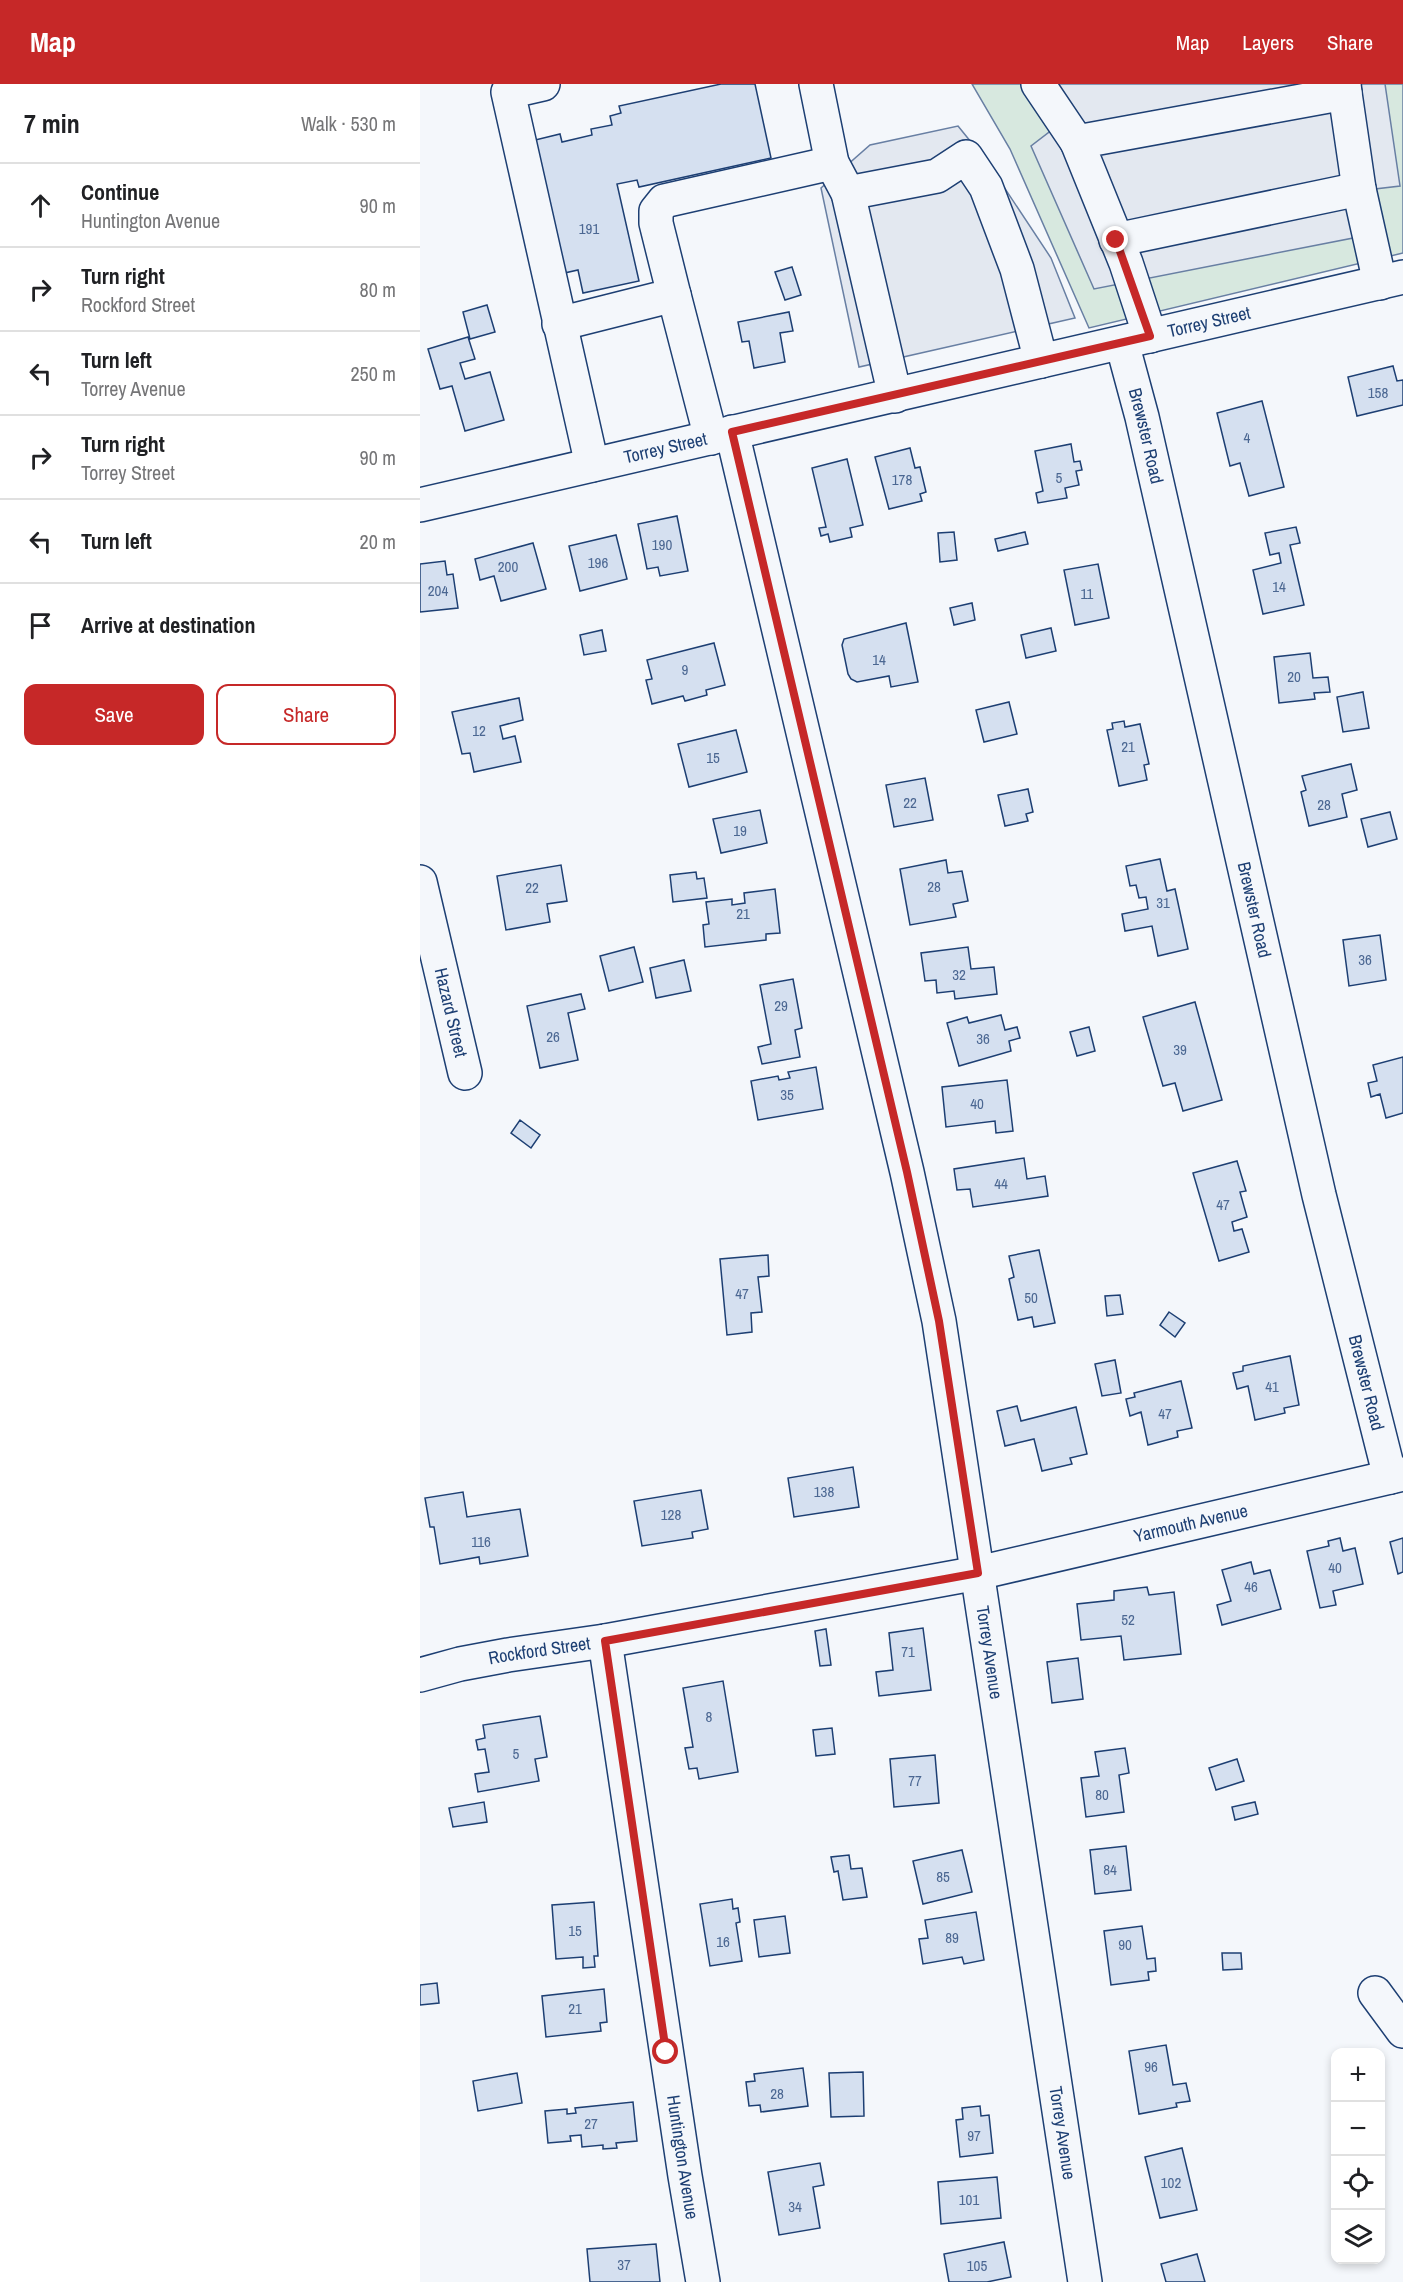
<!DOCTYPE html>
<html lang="en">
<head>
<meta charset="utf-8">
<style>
	:root { --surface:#fff; --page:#f6f6f6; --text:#202124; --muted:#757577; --line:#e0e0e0; --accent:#c62828 }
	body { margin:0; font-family:"Archivo Narrow",sans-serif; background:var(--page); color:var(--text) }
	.controls { position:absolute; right:18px; bottom:18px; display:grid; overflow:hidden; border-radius:12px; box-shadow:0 3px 9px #0003 }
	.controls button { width:54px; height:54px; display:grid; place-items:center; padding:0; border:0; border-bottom:2px solid var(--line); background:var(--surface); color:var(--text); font:30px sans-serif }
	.stop { position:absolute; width:18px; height:18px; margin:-14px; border:4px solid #c62828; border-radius:50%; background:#fff }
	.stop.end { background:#c62828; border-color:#fff; box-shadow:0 2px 6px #0008 }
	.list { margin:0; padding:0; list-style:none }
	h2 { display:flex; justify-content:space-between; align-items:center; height:78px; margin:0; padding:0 24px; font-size:26px }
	h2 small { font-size:20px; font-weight:400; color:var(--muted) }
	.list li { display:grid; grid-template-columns:39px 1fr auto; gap:18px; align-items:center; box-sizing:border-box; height:84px; padding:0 24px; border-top:2px solid var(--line) }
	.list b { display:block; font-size:22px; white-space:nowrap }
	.list p { margin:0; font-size:20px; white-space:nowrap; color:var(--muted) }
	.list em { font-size:20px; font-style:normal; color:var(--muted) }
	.actions { display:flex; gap:12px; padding:18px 24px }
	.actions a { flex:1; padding:14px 0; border:2px solid var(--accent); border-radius:12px; text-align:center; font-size:21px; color:var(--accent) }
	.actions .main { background:var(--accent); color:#fff }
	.icon { flex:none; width:33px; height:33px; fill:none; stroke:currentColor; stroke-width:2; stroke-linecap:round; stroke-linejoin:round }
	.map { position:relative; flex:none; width:983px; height:2198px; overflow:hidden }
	header { display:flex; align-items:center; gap:36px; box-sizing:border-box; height:84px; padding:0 30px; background:var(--accent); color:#fff }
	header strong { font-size:28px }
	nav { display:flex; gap:33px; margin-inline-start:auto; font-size:21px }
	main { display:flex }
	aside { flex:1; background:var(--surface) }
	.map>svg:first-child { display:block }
</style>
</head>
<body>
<header>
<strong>Map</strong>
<nav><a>Map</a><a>Layers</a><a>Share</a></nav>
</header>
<main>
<aside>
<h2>7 min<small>Walk · 530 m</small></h2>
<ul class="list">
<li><svg class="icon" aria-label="ahead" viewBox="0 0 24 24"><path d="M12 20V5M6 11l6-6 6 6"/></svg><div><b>Continue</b><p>Huntington Avenue</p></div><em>90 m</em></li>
<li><svg class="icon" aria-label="right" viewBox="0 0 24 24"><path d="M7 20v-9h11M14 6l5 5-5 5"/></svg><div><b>Turn right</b><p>Rockford Street</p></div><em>80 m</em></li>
<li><svg class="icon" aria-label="left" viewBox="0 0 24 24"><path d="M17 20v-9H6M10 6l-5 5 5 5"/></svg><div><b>Turn left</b><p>Torrey Avenue</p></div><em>250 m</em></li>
<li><svg class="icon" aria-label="right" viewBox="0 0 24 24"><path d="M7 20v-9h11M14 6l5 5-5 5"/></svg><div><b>Turn right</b><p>Torrey Street</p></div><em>90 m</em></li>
<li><svg class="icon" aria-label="left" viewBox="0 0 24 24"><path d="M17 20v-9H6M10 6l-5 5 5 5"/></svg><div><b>Turn left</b></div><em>20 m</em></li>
<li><svg class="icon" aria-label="arrive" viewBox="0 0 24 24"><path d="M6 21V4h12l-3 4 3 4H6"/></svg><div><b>Arrive at destination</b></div></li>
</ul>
<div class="actions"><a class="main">Save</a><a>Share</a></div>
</aside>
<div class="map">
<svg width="983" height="2198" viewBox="0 0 983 2198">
	<rect width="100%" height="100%" fill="#f4f7fb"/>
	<path fill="#d7e8df" stroke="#687fa3" stroke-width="1.5" d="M552,0h431v169l-314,75 -79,-179z"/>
	<path fill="#e3e8f0" stroke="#687fa3" stroke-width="1.5" d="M602,0h363l15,102 -25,3 -22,49 -259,51 -63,-143 22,-17z
		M538,42l30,37 63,95 24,60 -216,49 -38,-179 49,-43z"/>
	<path fill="#d5e0f0" stroke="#1d3f73" stroke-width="1.5" d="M301,0h34l16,74 -132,29 -2,-7 -20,4 22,97 -56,12 -5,-23 -18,4 -29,-133 29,-7 2,8 30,-7 -1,-6 21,-4 -2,-9 11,-3 -2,-7z
		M372,183l9,28 -16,5 -10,-28z
		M67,221l8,27 -25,7 -7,-27z
		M369,228l4,19 -13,2 5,29 -31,6 -5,-27 -7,1 -4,-20z
		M48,253l7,22 -15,4 5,16 25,-7 14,48 -39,11 -13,-45 -12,3 -12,-40z
		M973,282l4,15 6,-1v25l-46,11 -9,-39z
		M842,317l22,86 -35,9 -9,-33 -10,3 -13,-53z
		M651,360l3,18 6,-1 2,9 -6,1 3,14 -14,3 2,10 -29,5 -2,-10 7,-2 -8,-40z
		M490,364l5,20 5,-1 6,25 -6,2 2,7 -33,8 -14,-52z
		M427,375l16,66 -13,3 2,9 -22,5 -2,-8 -7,2 -2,-8 7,-1 -14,-59z
		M257,432l11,55 -28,5 -2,-9 -11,2 -9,-45z
		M876,443l4,16 -10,2 14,60 -41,9 -10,-44 28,-7 -2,-10 -9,2 -5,-22z
		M534,448l3,28 -17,2 -2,-29z
		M605,448l3,12 -30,7 -3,-12z
		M196,451l11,44 -47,12 -11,-45z
		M113,459l13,46 -45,12 -7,-25 -14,4 -5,-21z
		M25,477l2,14 6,-1 5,34 -38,4v-48z
		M678,480l11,54 -34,7 -11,-55z
		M552,519l3,17 -21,5 -4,-17z
		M486,539l12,59 -27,5 -2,-11 -32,6 -6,-3 -3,-5 -6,-29 2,-6z
		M631,544l5,23 -30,7 -5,-23z
		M182,546l4,21 -22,4 -4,-20z
		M294,559l11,42 -19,5 1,5 -22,6 -2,-5 -31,8 -6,-24 6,-1 -5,-19z
		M890,569l3,25 15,-1 2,15 -16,1 1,6 -36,4 -5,-46z
		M943,608l6,36 -26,4 -6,-35z
		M99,614l4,22 -23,6 3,13 12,-3 6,26 -47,10 -4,-19 -8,1 -10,-42z
		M589,618l8,32 -33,8 -8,-32z
		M704,637l1,6 15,-3 9,40 -5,1 3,15 -28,6 -12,-56 6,-1 -1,-6z
		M316,646l11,42 -58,15 -11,-43z
		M931,680l6,26 -15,4 5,23 -38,9 -8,-34 5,-2 -4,-14z
		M505,694l8,42 -39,7 -8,-42z
		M608,705l5,23 -7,2 2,7 -23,5 -7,-31z
		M340,726l7,33 -46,10 -8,-34z
		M970,728l7,27 -29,8 -7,-28z
		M740,775l7,32 8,-2 13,60 -30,7 -6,-30 -27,5 -3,-17 26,-5 -2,-12 -7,1 -3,-13 -6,1 -4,-20z
		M526,776l2,13 14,-2 6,30 -15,3 3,13 -46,8 -10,-56z
		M141,781l6,36 -20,3 3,18 -44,8 -9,-54z
		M276,788l1,7 7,-1 3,20 -34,4 -3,-27z
		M355,805l5,44 -14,1v6l-61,7 -2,-22 6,-1 -3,-22 26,-3v6l13,-2 -1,-10z
		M960,851l6,45 -37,6 -6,-46z
		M214,863l9,35 -34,9 -9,-35z
		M548,863l3,22 23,-2 3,27 -42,5 -1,-8 -17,2 -1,-13 -11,1 -4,-28z
		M264,876l7,31 -35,7 -6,-30z
		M373,895l9,49 -7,2 5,27 -38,7 -4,-17 13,-3 -11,-59z
		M161,910l4,15 -17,4 10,47 -38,8 -13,-62z
		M775,918l27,98 -39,11 -8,-28 -12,3 -20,-69z
		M581,931l4,15 12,-3 3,11 -11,3 2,10 -52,15 -12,-43 20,-6 2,6z
		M669,943l6,24 -18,5 -7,-24z
		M983,973v56l-17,5 -6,-24 -9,3 -3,-14 9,-2 -4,-16z
		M396,983l7,42 -65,11 -7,-39 27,-5 1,4 11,-2 -2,-6z
		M587,996l6,51 -17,2 -1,-12 -49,6 -4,-40z
		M100,1036l20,15 -9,13 -20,-15z
		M604,1074l3,21 18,-3 3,20 -75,11 -3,-18 -13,1 -3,-21z
		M817,1077l9,30 -6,1 7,25 -15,5 2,9 8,-2 7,23 -30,9 -26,-88z
		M619,1166l16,73 -21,4 -2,-10 -14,3 -9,-41 5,-2 -5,-21z
		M348,1171l1,21 -11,1 4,35 -11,1 1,19 -25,3 -7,-76z
		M700,1211l3,19 -16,2 -2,-20z
		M749,1228l16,11 -10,14 -15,-12z
		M870,1272l9,49 -15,3 1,5 -30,7 -7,-34 -11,3 -4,-16 10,-2v-5z
		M695,1276l6,33 -19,3 -7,-32z
		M761,1297l11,47 -15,3 1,6 -30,8 -7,-33 -11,4 -4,-17 9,-2 -1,-4z
		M597,1322l4,15 55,-14 11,47 -17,4 2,6 -30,7 -8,-32 -29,7 -8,-35z
		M433,1383l6,40 -65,10 -6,-39z
		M281,1406l7,39 -16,3 1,6 -51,8 -8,-45z
		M43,1408l4,25 53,-8 8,47 -48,8 -1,-7 -39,7 -6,-37h-4l-5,-29z
		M920,1454l3,13 12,-3 8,36 -30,7 3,14 -16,3 -13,-57 22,-5 -1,-5z
		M983,1454v34l-5,2 -8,-32z
		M831,1478l3,12 16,-4 11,39 -59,16 -5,-20 14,-4 -9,-31z
		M727,1503l2,8 25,-3 7,62 -57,6 -3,-24 -40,4 -4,-36 37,-4v-9z
		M503,1544l8,62 -52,6 -3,-24 17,-2 -4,-37z
		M406,1545l5,36 -11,1 -5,-35z
		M658,1574l5,41 -31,4 -5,-41z
		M303,1597l15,91 -39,7 -2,-11 -8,1 -4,-21 8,-1 -10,-59z
		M120,1632l7,41 -12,2 4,22 -61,11 -3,-18 14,-2 -4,-23 -7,1 -2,-10 9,-2 -2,-13z
		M412,1644l3,26 -19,2 -3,-26z
		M705,1664l4,25 -10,2 5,37 -38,5 -5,-39 18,-2 -4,-24z
		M515,1671l4,48 -45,4 -4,-48z
		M817,1675l7,22 -28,9 -7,-22z
		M64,1718l3,20 -34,5 -4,-19z
		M835,1718l3,12 -23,6 -3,-13z
		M706,1762l5,44 -36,4 -5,-44z
		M542,1766l10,42 -49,12 -10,-43z
		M429,1771l2,14 11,-1 5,29 -24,3 -5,-29 -4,1 -3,-15z
		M312,1815l1,10 5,-1 2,14 -4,1 6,38 -32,5 -10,-62z
		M174,1818l4,54h-4l1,11 -12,1v-11l-27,2 -4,-54z
		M556,1828l8,48 -20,4 -2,-7 -39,7 -4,-25 9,-1 -3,-18z
		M365,1832l5,37 -31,4 -5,-37z
		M722,1842l5,33 8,-1 1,13 -8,1 1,8 -38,5 -7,-54z
		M802,1869h19l1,16 -19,1z
		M17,1899l2,20 -19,2v-20z
		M184,1905l3,33 -7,1 1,8 -55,6 -4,-41z
		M746,1961l7,40 13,-2 4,18 -14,2 1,4 -38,7 -10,-63z
		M383,1984l5,38 -47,6 -1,-7 -11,1 -3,-24 9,-1 -1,-7z
		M443,1988l1,44 -33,1 -2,-44z
		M97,1989l5,30 -44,8 -5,-30z
		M213,2018l4,39 -21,2 1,5 -14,1v-4l-21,2 -1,-12 -11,1 1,5 -23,2 -3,-32 22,-2v5l9,-1 -1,-5z
		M560,2022l1,10 8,-1 4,38 -33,4 -4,-37 7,-1 -1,-11z
		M762,2064l15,62 -37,8 -15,-61z
		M400,2079l4,22 -11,2 7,41 -41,7 -11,-63z
		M577,2093l4,41 -60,6 -3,-42z
		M584,2158l7,35 -24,5h-38l-5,-28z
		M236,2160l4,38h-70l-3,-33z
		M777,2170l8,28h-39l-5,-18z"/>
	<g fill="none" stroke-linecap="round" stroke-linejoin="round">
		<defs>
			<g id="minor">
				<path d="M123,0l-35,8 84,373"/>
				<path d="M396,0l16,79 16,30 47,203"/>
				<path d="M618,0l39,58"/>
				<path d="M925,9l14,96 21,94"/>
				<path d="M428,109l89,-17 29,-19 20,30 31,82 24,92"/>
				<path d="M696,156l243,-51"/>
				<path d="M254,211l37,143"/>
				<path d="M139,240l115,-29 -18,-72v-12l8,-10 168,-38"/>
				<path d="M730,252l-24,-73 -49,-121 268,-49 -1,-9"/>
				<path id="s1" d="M702,259l20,74 177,778 71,282"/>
				<path id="s2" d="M312,348l175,740 32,149 146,961"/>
				<path id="s3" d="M0,798l45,191"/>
				<path id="s4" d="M185,1557l80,535 18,106"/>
				<path id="s5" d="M0,1591l40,-11 48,-9 97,-14 373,-68 425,-99"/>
				<path d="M955,1909l28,38"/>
			</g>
			<g id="major">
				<path id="s6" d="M0,421l983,-228"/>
			</g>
		</defs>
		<use href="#minor" stroke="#1d3f73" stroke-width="36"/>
		<use href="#major" stroke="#1d3f73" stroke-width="36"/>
		<use href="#minor" stroke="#f4f7fb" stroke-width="33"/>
		<use href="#major" stroke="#f4f7fb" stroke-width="33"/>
	</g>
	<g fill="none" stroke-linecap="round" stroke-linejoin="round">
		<path stroke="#c62828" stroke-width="8" d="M246,1968l-61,-411 373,-68 -39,-252 -32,-149 -175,-740 418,-96 -34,-96"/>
	</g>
	<g text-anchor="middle" stroke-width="4.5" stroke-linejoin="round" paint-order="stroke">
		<g font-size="15" fill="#4b6792">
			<text x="169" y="150">191</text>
			<text x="958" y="314">158</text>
			<text x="827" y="359">4</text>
			<text x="639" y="399">5</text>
			<text x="482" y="401">178</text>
			<text x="242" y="466">190</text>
			<text x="178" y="484">196</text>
			<text x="88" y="488">200</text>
			<text x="859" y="508">14</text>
			<text x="18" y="512">204</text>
			<text x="667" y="515">11</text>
			<text x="459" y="581">14</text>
			<text x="265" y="591">9</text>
			<text x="874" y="598">20</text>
			<text x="59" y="652">12</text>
			<text x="708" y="668">21</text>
			<text x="293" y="679">15</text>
			<text x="490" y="724">22</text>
			<text x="904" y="726">28</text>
			<text x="320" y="752">19</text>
			<text x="514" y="808">28</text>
			<text x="112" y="809">22</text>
			<text x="743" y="824">31</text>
			<text x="323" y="835">21</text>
			<text x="945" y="881">36</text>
			<text x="539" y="896">32</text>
			<text x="361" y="927">29</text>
			<text x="133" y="958">26</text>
			<text x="563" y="960">36</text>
			<text x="760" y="971">39</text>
			<text x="367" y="1016">35</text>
			<text x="557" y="1025">40</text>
			<text x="581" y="1105">44</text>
			<text x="803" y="1126">47</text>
			<text x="322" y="1215">47</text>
			<text x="611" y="1219">50</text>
			<text x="852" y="1308">41</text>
			<text x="745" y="1335">47</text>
			<text x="404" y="1413">138</text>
			<text x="251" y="1436">128</text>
			<text x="61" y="1463">116</text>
			<text x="915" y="1489">40</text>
			<text x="831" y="1508">46</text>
			<text x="708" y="1541">52</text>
			<text x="488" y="1573">71</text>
			<text x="289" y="1638">8</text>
			<text x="96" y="1675">5</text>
			<text x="495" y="1702">77</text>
			<text x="682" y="1716">80</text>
			<text x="690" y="1791">84</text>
			<text x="523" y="1798">85</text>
			<text x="155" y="1852">15</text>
			<text x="532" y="1859">89</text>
			<text x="303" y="1863">16</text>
			<text x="705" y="1866">90</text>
			<text x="155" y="1930">21</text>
			<text x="731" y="1988">96</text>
			<text x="357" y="2015">28</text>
			<text x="171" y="2045">27</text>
			<text x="554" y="2057">97</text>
			<text x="751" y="2104">102</text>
			<text x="549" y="2121">101</text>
			<text x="375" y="2128">34</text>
			<text x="204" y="2186">37</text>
			<text x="557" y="2187">105</text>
		</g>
		<g font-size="18" fill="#1d3f73" stroke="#f4f7fb">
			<text dy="6" stroke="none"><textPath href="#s6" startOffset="810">Torrey Street</textPath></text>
			<text dy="6" stroke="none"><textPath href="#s1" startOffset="96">Brewster Road</textPath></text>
			<text dy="6" stroke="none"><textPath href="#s6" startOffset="252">Torrey Street</textPath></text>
			<text dy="6" stroke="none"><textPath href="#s1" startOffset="582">Brewster Road</textPath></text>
			<text dy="6" stroke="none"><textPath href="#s3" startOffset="134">Hazard Street</textPath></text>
			<text dy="6" stroke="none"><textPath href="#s1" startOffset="1068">Brewster Road</textPath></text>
			<text dy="6" stroke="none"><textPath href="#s5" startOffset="786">Yarmouth Avenue</textPath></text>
			<text dy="6" stroke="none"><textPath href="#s5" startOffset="122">Rockford Street</textPath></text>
			<text dy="6" stroke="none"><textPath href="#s2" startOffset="1248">Torrey Avenue</textPath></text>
			<text dy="6" stroke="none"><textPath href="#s2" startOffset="1734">Torrey Avenue</textPath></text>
			<text dy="6" stroke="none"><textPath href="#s4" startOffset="522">Huntington Avenue</textPath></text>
		</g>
	</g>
</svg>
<div class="controls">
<button>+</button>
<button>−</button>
<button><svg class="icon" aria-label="locate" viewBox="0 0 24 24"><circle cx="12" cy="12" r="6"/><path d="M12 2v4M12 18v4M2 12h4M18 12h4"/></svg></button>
<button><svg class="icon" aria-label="layers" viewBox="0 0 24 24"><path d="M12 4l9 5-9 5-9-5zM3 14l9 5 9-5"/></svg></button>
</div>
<div class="stop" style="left:246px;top:1968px"></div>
<div class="stop end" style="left:696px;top:156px"></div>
</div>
</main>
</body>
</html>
